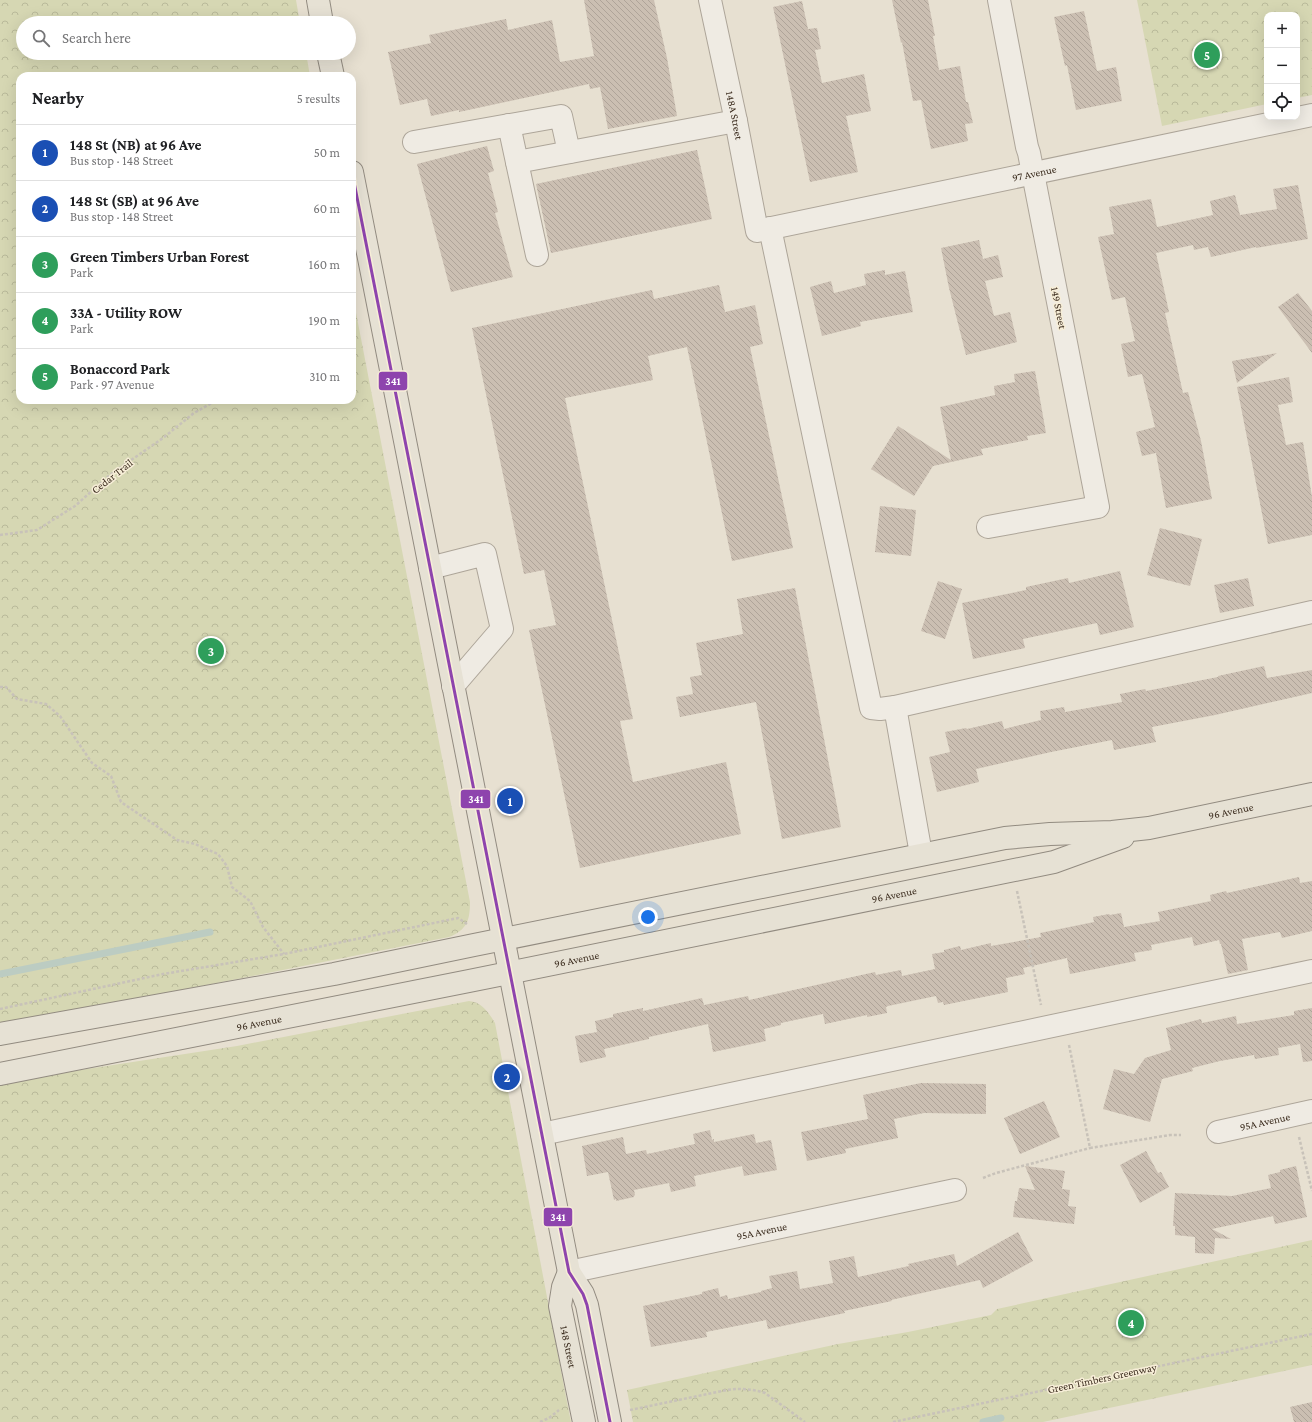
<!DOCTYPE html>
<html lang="en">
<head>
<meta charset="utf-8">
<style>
	:root { --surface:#fff; --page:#f6f6f6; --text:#202124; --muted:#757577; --line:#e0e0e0; --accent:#b45309 }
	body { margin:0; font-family:"Crimson Pro",serif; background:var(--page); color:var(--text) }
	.controls { position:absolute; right:12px; top:12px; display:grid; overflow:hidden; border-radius:8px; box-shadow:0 4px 16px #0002 }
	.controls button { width:36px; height:36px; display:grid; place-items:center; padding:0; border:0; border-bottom:1px solid var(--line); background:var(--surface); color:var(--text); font:20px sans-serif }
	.you { position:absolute; left:648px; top:917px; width:14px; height:14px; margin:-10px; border:3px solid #fff; border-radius:50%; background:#1a73e8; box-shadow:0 0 0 6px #1a73e833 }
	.badge { display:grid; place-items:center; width:26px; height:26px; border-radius:50%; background:var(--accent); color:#fff; font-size:13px; font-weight:700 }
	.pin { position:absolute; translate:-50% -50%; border:2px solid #fff; box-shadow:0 1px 4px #0006 }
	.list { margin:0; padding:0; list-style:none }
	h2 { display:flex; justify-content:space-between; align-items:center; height:52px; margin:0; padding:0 16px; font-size:17px }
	h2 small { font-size:13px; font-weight:400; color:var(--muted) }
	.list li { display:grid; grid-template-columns:26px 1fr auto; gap:12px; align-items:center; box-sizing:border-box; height:56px; padding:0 16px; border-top:1px solid var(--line) }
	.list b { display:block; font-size:15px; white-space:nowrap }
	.list p { margin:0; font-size:13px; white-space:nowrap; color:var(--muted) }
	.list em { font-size:13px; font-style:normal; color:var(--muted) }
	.icon { flex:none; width:22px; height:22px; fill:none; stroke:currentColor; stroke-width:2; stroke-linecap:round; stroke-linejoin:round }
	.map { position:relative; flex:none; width:1312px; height:1422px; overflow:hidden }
	.search { position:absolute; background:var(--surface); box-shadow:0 4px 16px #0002; left:16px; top:16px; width:340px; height:44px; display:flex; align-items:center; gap:10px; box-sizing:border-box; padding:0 14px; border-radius:22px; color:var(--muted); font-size:15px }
	.panel { position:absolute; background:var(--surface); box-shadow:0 4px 16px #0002; left:16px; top:72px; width:340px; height:332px; border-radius:12px }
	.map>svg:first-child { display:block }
</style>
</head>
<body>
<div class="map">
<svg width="1312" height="1422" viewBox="0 0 1312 1422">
	<defs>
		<pattern id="forest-crowns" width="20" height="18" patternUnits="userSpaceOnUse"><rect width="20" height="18" fill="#d6d7b3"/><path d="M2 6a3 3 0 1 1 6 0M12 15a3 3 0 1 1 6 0" fill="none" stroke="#b9b99a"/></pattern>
		<pattern id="building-back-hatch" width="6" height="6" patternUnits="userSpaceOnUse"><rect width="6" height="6" fill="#cbbfb2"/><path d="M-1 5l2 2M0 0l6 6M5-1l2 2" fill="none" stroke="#afa499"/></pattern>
	</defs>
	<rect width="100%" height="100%" fill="#e7e0d1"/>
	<path fill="url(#forest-crowns)" d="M0,0h296l4,23h-277v30h283l4,23h-290v324h332v-108l118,610c0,18 -3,28 -21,35l-449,89z
		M1137,0h175v95l-15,3v-83h-30v89l-105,22z
		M469,1001c13,1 20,12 26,22l71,374 5,25h-571v-337l61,-12 176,-27z
		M1312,1240v125l-269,57h-410l-6,-32 211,-46 70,-12 83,-17 6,-6z"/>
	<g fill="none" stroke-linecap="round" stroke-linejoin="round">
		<path stroke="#bcccc2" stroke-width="7" d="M0,974l210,-42
			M983,1422l18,-4"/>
	</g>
	<path fill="url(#building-back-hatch)" d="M584,0h70l13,58 10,58 -69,13 -8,-42 -10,2 -1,-5 -130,28v-2l-28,6 -4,-17 -27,6 -12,-53 43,-9 -2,-8 77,-16 2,11 44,-10 8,42 34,-6z
		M892,0h36l7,36h-2l6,34 21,-4 6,36h2l5,21 -8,1 3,17 -37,8 -10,-49 -8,1 -11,-59 -1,1z
		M802,1l6,28 9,-1 4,21 -6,1 7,33 42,-9 7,37 -25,5 12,56 -48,10 -37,-175z
		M1084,11l13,60 19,-4 6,34 -46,9 -9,-45 -2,1 -11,-49z
		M487,146l7,25 -6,2 10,39 -3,1 18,64 -62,15 -34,-128z
		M697,150l15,69 -161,34 -15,-69z
		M1298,185l10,54 -52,9v-1l-45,10 -3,-10 -14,3 -1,-5 -37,8 13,59 -4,1 18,80 5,-1 13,49 11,58 -46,9 -10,-55 -14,3 -6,-24 19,-5 -13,-53 -14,3 -7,-33 14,-3 -10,-44 -13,3 -14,-63 16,-3 -5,-27 42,-8 6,28 56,-12 -3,-14 25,-6 5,20 37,-6 -4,-20z
		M979,240l4,19 15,-4 5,22 -18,4 9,35 16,-4 7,30 -51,13 -17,-67 -8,-40z
		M885,270v5l20,-4 8,41 -53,10 1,4 -39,10 -12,-49 21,-6 3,12 32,-8 -2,-11z
		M719,285l6,27 30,-7 8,39 -13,3 43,201 -61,13 -45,-214 -39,9 5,24 -88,18 68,321 -13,2 13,61 93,-20 15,72 -161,34 -51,-238 27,-5 -12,-55 -20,4 -52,-246 180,-38 2,9z
		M1298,293l14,18v42l-34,-46z
		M1277,353l-40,30 -5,-22z
		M1035,371l11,62 -19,3 1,4 -47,9 2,6 -50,11 -19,30 -43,-27 27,-43 53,34 -11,-53 55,-12 -1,-9 21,-4 -1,-8z
		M1289,377l4,25 -15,3 8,40 17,-3 9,55v38l-44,9 -31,-157z
		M880,506l36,4 -5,46 -36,-4z
		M1160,528l42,11 -12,47 -43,-11z
		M1120,571l14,56 -34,8 -3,-12 -74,16 2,9 -52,11 -11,-56 64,-13v-3l42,-9 1,5z
		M1248,578l6,28 -34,7 -6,-28z
		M938,581l24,8 -17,50 -24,-8z
		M795,588l46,239 -59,12 -26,-137 -76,15 -4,-20 17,-3 -3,-17 12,-2 -6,-32 47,-9 -6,-35z
		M1264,666l3,12 45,-8v23l-97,22 -63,12 4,15 -42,8 -2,-10 -61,12 -75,17 3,13 -42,10 -8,-35 21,-5 -5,-20 21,-4 1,1 35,-8 2,8 37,-9 -1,-9 24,-4 1,5 57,-10 -2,-8 25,-5 1,2 72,-14v-1z
		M1299,877l1,6 12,-2v50l-30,7 -2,-6 -38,7 6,31 -20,4 -7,-30h-1l-1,-4 -25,6 -2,-9 -41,8 1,5 -18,3 2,8 -66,13 -3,-16 -44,10 2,6 -19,4 2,14 -64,13 -1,-3 -5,1 -2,-7 -48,10 -2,1 1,6 -20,4v-2l-42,9 -2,-10 -42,9v2l-17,4 2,12 -53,11 -5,-28 -59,13v2l-45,10 2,8 -26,6 -5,-27 22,-4 -2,-11 18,-4v-3l30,-6v3l59,-13 2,7 44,-9 1,4 126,-28 1,3 25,-5 1,6 33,-7 -3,-15 12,-2v-2l16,-4 1,4 30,-7v3l50,-9 -1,-4 54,-11 -1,-5 16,-3 1,1 11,-2 3,14 36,-6 -2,-9 53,-11 -1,-6 16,-4 1,2z
		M1312,1008v53l-9,1 -3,-18 -22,4 1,7 -24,4 -1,-4 -34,6 -28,7 1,3 -31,8 -12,43 -47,-13 11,-40 20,5 11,-16 26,-8 -5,-22 35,-9 1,4 34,-7 1,8 57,-9v-4z
		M921,1083l65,1v30l-62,-1 -30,6 4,19 -53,11 1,4 -39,8 -6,-29 67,-13 -5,-24z
		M1044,1101l16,36 -40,17 -16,-36z
		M710,1130l2,10 2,-1v3l40,-8 2,9 15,-3 6,30 -33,6 -2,-10 -48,10 2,10 -25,6 -2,-9 -35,7 1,5 -1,1v1l-18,4v-2l-2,1 -6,-28 -21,4 -5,-30 41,-9 3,17 20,-4 1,4 48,-10 -2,-10z
		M1146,1151l12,22 3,-1 8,15 -29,16 -20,-38z
		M1025,1166l40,5 -3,18 8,1 -2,16 8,1 -2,17 -61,-7 2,-16h2l2,-13 16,2z
		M1296,1166l11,51 -32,7 -2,-8 -61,13 19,10 -16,-1 -1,16 -19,-1v-16l-20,-2v-9h-2l2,-33 57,3 39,-8 -3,-13 12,-3v-2z
		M1018,1232l15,29 -50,27 -3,-8 -89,20 1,1 -48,10 1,2 -77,16 -2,-9 -60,12 1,5 -56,10 -8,-41 59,-12v-2l16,-4 2,9 7,-2 1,4 33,-7v-1l11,-3 -3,-12 28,-5 3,18 33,-6 -4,-22 25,-5 4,21 51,-11 -1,-2 46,-10 3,12z
		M1312,1402v20h-18l-4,-15z"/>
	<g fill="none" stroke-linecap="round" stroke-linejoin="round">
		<defs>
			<g id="minor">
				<path id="s1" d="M710,0l26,121 21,110 555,-116"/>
				<path d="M509,125l28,130"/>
				<path d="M414,142l147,-26 8,36"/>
				<path d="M517,162l219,-41"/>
				<path d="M770,228l101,480 9,1 15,-2"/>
				<path d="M988,527l110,-20 -69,-354 -2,-6 -28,-147"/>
				<path d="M430,568l55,-14 17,75 -49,57"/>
				<path d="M921,854l-26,-147 417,-95"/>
				<path id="s2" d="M1218,1132l94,-21"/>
				<path d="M542,1134l770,-163"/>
				<path id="s3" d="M569,1272l386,-82"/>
			</g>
			<g id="major">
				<path d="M318,0l4,23"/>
				<path d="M328,53l5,23"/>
				<path d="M352,172l217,1100 14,22 4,11 23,117"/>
				<path id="s4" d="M0,1034l334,-60 140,-29 531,-107 45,-4 62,-2 37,-4 163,-34"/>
				<path id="s5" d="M0,1074l469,-93 585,-119 69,-25"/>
				<path id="s6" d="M569,1272l-6,15 -3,19 24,116"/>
			</g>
		</defs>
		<use href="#minor" stroke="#ada599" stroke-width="24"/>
		<use href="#major" stroke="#928b80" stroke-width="24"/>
		<path stroke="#c8c2b9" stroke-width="2.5" stroke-dasharray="3 2" stroke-linecap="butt" d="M0,535l37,-5 38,-24 36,-32 52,-36 31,-25 23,-13
			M0,687h6l11,12 29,5 14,12 32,47 19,13 10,26 56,38 18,4 23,10 9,12 5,21 18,14 13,26 21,27
			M1017,891l24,114
			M0,1009l163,-35 121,-20 174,-36 9,6
			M1069,1045l21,103 80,-13h11
			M1299,1137l13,54
			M983,1178l13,-5 94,-25
			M630,1410l97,-20c13,-2 25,-1 38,3l40,29
			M540,1422l9,-4 10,-8
			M893,1422l419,-88"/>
		<use href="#minor" stroke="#efebe3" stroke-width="22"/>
		<use href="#major" stroke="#e6e1d4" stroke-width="22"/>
		<defs>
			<path id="bus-1" d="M352,172l217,1100 14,22 4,11 23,117"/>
		</defs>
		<use href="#bus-1" stroke="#f7eed8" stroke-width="6"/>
		<use href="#bus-1" stroke="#8e44ad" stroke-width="3"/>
	</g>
	<g text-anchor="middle" stroke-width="3" stroke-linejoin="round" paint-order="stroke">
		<g font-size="11" fill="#3d2e20" stroke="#f7eed8">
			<text dy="4" stroke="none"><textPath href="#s1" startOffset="118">148A Street</textPath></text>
			<text dy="4" stroke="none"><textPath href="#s1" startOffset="519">97 Avenue</textPath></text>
			<text transform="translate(1059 308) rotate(79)" y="4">149 Street</text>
			<text transform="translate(112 476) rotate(-38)" y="4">Cedar Trail</text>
			<text dy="4" stroke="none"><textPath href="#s4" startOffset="1252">96 Avenue</textPath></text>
			<text dy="4" stroke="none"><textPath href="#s5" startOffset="912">96 Avenue</textPath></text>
			<text dy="4" stroke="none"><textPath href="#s5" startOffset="588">96 Avenue</textPath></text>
			<text dy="4" stroke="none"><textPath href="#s5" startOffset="264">96 Avenue</textPath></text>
			<text dy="4" stroke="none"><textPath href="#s2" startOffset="48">95A Avenue</textPath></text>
			<text dy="4" stroke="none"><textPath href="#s3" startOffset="197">95A Avenue</textPath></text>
			<text dy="4" stroke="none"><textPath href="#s6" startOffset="77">148 Street</textPath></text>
			<text transform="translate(1102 1378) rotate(-12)" y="4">Green Timbers Greenway</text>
		</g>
	</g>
	<g stroke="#f7eed8" stroke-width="1.5">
		<rect x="378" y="371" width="30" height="20" rx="4" fill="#8e44ad"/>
		<rect x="460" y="789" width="31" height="20" rx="4" fill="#8e44ad"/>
		<rect x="543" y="1207" width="30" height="20" rx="4" fill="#8e44ad"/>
	</g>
	<g font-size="11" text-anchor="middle" font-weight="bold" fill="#fff">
		<text x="393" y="385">341</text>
		<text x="476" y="803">341</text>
		<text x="558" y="1221">341</text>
	</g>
</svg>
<div class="controls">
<button>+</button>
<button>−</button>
<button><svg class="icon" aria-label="locate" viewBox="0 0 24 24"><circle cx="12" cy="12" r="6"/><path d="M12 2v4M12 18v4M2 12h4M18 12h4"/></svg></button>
</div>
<div class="you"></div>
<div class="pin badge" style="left:510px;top:801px;background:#1a4fb4">1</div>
<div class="pin badge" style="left:507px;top:1077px;background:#1a4fb4">2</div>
<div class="pin badge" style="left:211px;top:651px;background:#2e9e5b">3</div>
<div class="pin badge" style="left:1131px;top:1323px;background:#2e9e5b">4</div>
<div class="pin badge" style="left:1207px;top:55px;background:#2e9e5b">5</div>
<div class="search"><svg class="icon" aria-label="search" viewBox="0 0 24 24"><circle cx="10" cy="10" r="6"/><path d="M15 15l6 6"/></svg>Search here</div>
<section class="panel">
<h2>Nearby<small>5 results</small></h2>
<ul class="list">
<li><span class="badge" style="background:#1a4fb4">1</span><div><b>148 St (NB) at 96 Ave</b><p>Bus stop · 148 Street</p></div><em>50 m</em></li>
<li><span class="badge" style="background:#1a4fb4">2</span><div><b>148 St (SB) at 96 Ave</b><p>Bus stop · 148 Street</p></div><em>60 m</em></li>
<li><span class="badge" style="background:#2e9e5b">3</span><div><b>Green Timbers Urban Forest</b><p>Park</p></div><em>160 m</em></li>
<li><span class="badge" style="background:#2e9e5b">4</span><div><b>33A - Utility ROW</b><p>Park</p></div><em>190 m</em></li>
<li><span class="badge" style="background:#2e9e5b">5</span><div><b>Bonaccord Park</b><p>Park · 97 Avenue</p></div><em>310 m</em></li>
</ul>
</section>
</div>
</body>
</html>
